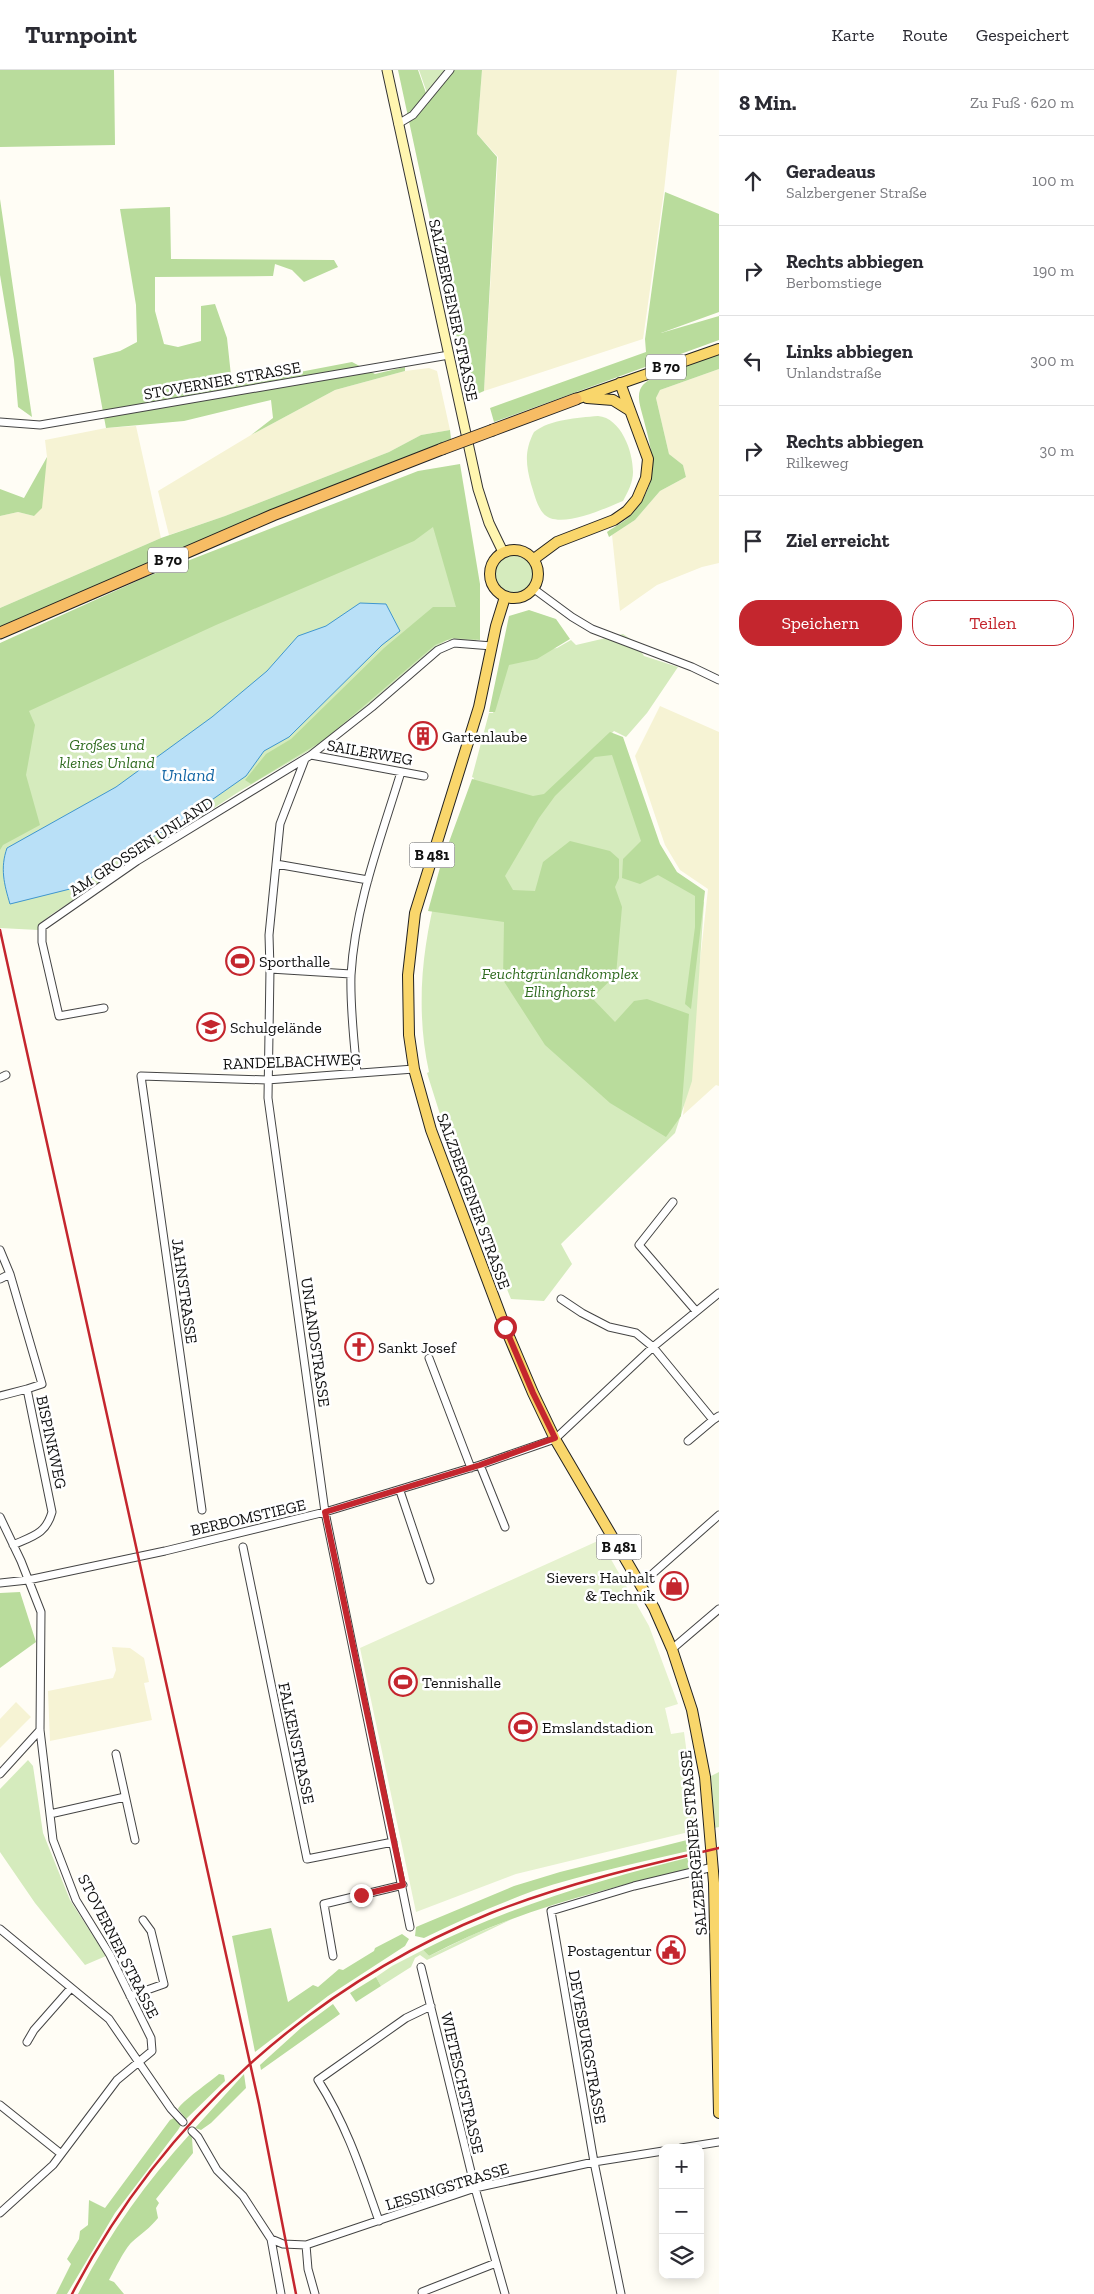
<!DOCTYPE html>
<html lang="de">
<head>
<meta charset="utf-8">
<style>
	:root { --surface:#fff; --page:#f2f2f3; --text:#2b2b33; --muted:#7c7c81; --line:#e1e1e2; --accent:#c4262e }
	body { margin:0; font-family:"Zilla Slab",serif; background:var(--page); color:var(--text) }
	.controls { position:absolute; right:15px; bottom:15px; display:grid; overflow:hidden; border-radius:10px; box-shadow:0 2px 12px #0003 }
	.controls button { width:45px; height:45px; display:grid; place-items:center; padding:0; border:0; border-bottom:1px solid var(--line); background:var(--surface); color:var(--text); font:25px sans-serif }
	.stop { position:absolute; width:15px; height:15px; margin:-11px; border:4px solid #c4262e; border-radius:50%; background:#fff }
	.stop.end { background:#c4262e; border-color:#fff; box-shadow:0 1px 5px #0008 }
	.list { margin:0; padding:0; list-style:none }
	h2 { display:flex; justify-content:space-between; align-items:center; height:65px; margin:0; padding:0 20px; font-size:21px }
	h2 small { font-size:16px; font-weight:400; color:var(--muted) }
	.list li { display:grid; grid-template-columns:32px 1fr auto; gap:15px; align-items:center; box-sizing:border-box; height:90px; padding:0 20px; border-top:1px solid var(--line) }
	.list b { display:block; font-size:19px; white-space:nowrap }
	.list p { margin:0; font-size:16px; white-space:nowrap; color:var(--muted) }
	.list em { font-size:16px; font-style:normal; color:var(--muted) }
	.actions { display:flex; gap:10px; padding:15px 20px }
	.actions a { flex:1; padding:11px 0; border:1px solid var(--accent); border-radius:20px; text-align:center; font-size:18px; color:var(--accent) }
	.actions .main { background:var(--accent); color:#fff }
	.icon { flex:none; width:28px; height:28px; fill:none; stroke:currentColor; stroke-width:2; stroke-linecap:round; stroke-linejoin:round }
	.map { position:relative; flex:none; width:719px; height:2224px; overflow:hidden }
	header { display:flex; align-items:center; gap:30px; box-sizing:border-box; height:70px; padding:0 25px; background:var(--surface); border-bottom:1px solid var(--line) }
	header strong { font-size:24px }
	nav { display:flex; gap:28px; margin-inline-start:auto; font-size:18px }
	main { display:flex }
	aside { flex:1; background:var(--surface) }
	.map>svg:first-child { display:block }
</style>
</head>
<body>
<header>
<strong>Turnpoint</strong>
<nav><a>Karte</a><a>Route</a><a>Gespeichert</a></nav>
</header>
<main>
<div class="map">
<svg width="719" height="2224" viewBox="0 0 719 2224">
	<rect width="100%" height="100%" fill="#fffdf5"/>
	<path fill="#f6f3d4" d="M482,0h195l-13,121 -21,148 -159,52 14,-234 -21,-23z
		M429,298l8,3 13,59 -29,5 -32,17 -164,64 -56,19 -11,-44 93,-56 84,-45 70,-19z
		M719,299v194l-17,4 -45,18 -37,26 -8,-76 23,-15 25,-29 26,-14 -3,-12 -14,-11 -13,-56 4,-8z
		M136,356l25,112 -161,70v-92l18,-4 16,4 13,-59 -2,-17 61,-12z
		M660,636l59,26v354l-3,-1 -33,30 25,-226 -28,-19 -15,-25 -30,-89z
		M112,1577l18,1 14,10 5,24 -5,1 8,37 -102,21 -2,-50 65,-13 3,-8z
		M16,1632l15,15 -31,31v-29z"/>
	<path fill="#d5ebbd" d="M419,0h26l-18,23z
		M598,346c23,2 35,35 35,56 0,10 -5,20 -10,29 -17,7 -66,30 -80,12 -6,-7 -9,-20 -12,-29 -5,-19 -7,-33 3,-52 17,-13 43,-14 64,-16z
		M461,418l16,146 -1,8 -29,-2 -18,12 -93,80 -19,14 -77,45 -188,123 -10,8 -4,8 -38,-2v-241z
		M495 504a19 19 0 1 1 38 0a19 19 0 1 1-38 0Z
		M623,564l12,8 9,14 34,11 -31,46 -21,24 -12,-6 -2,2 42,123 50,46 -12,179 -17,52 -114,111 11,20 -28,37 -33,-2 -56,-137 -28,-89 2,-1c-22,-101 9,-199 45,-294l-2,-1 17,-64h4l13,-57 51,-8 14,-8 5,5z
		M28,1690l5,6 10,67 27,67 36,56 -21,9 -50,-62 -35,-51v-63z
		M719,1702v55l-5,1 -3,-52z
		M512,1849l-85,41 -7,-5 -5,3 -4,9 -30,19 -5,-9 16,-11 31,-16 6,6 43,-21z"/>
	<path fill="#b9dc9c" d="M0,0h114l1,75 -115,2z
		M398,0h20l10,29 25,-29h29l-5,64 20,23 -13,234 -9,4 -7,-33 -8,-3z
		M665,122l54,22v98l-58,21 58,-17v24l-225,82 -4,-14 156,-56 -1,-13z
		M0,129l32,218 -14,-10 -4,-47 -14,-85z
		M170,137l1,52 163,1 4,7 -34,15 -12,-12 -17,-6 -2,12 -118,1v34l9,33 14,3 23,-6v-35l14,-2 12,34 5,47 120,-23 23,12 30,-7v4l-70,19 -84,45 22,-17 -2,-18 -87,21 -78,7 -13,-70 27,-7 17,-9 -1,-37 -16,-96z
		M719,283v16l-59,21 -4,8 13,56 14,11 3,12 -26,14 -25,29 -26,17 -2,-5c8,-6 19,-11 25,-18 29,-33 21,-59 11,-97 -2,-8 -6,-19 -3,-27 2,-6 8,-9 13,-13z
		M450,360l1,9 -274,111 -177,80v-22l161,-70 64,-22 164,-64 32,-17z
		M47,387l-5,51 -8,8 -16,-4 -18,4v-27l24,9z
		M460,394l20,120v56l-28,-2 -17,7 -111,95 -73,44 -6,-4 21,-26 25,-15 93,-91 49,-41h23l-23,-80 -19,14 -198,84 -187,86 6,14 -9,50 14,50 -37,20 -3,5v-207l146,-66 272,-106z
		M529,540l27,9 14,20 -33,20 -28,6 -14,47h-6l20,-96z
		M610,662l13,5 37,107 17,28 28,19 -14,118 -6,-5 10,-77v-31l-37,-21 -18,9 -18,-6 1,-19 18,-18 -29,-86 -17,2 -40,39 -16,22 -34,58 8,14 22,1 8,-29 27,-21 40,10 9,8v19l-4,9 7,20 -6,68 -24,23 23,24 19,-21 13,-2 42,15 -8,102 -15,21 -56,-34 -65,-58 -42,-65 1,-58 -76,-11 13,-47 31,-85 61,17 11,-2z
		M20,1522l16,50 -36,26v-75z
		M687,1770l8,4 2,5c-55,13 -110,24 -164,42 -37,14 -73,29 -109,47l-9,-2 1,-9 98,-41 46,-14z
		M699,1785l-2,9 -3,4c-91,21 -183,44 -265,88l-6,-6c87,-44 182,-72 276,-95z
		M271,1858l17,74 25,-17 5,2 21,-18 4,1 31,-19 1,-3 27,-14 7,5 -4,7 -77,50 -73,56 -23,-116z
		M376,1907l5,9 -25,16 -6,-9z
		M333,1934l7,10 -79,56 -1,-5 42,-38z
		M219,2004l5,1 1,6 -39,38 -8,-10c3,-7 33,-28 41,-35z
		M244,2004l2,14 -35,35 -10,7 -6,-2z
		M174,2048l7,7 -3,5 -63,83 -48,81h-11l15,-30 -4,-5 12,-20 1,-8 8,-6 1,-25 16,8 65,-88z
		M190,2064l2,4 1,15 -37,46 3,4 -3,5 2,10c-8,10 -17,16 -26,24 -7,6 -18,29 -23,38l5,2 10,12h-46c30,-58 67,-111 112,-160z"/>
	<path fill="#e6f2cf" d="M600,1470l49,86 29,78 -13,4 6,26 13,-2 13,98 -181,44 -100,38 -56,-264z"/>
	<path fill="#b9e0f7" stroke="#3f96cf" d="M360,533l26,1 14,27 -18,14 -93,92 -25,14 -18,25 -70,49 -38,19 -60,43 -68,17c-6,-20 -10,-36 -3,-56l109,-61 96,-70 55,-46 31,-35 28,-10z"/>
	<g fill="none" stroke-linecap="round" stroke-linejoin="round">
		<defs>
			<path id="minor" d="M398,54l15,-9 37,-45
				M0,352l40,3 409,-70
				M534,519l38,28 20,12 100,38 27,13
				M311,685l113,21
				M305,689l-25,65 -11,111 1,34 -2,129 57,414 85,415
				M276,794l92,16
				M270,899l81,5
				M104,938l-45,8 -17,-74v-15l95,-66 174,-106 61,-48 66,-57 16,-7 38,3
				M357,1003c-3,-32 -7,-66 -6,-98 4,-70 30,-137 50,-203
				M0,1008l6,-3
				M673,1132l-34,43 57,66
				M0,1180l10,24 32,110 -15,5 25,123c-6,22 -19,24 -39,33
				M0,1209l10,-5
				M561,1229l21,14 27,14 27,6 17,14 60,73 6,-4
				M429,1288l42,110
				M0,1326l27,-7
				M688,1371l25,-21
				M480,1395l25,62
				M400,1421l30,89
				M202,1440l-61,-434 126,4 147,-11
				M0,1447l21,44 20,51 -1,118 13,110 23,60 34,55 41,83 1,13 -35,29 -64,85 -53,48
				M243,1477l64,312 86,-17
				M0,1513l28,-3 137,-29 160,-39 155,-47 75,-26 98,-92 66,-54
				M641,1514l78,-69
				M672,1579l47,-40
				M116,1684l19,86
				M0,1704l40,-44
				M50,1744l75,-17
				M0,1859l109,90 62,90 12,13
				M333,1886l-9,-52 79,-19
				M421,1897l54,221 30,106
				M130,1926l34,-12 -13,-53 -8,-11
				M27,1972l7,-12 37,-42
				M0,2035l60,48
				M192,2061l6,6 19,33 26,26 28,43 10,55
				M681,2078l38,-6
				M379,2151c-18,-51 -32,-95 -61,-141l88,-62 25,-12
				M271,2169l12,5 23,1 169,-57 119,-26 69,-11
				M306,2175l2,24 7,25
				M422,2222l74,-29
				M621,2224l-27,-132 -43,-251 83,-25 79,-19"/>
			<path id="secondary" d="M387,0l91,419 11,34 14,29"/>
			<path id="primary" d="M587,328l26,2 16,10
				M576,329l143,-50
				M490 504a24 24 0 1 1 48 0a24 24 0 1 1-48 0Z
				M534,489l23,-17 57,-22 13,-9 10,-12 9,-21 2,-19 -28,-76
				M505,527l-9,29 -17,81 -64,206 -7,62 1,60 5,34 17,61 74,197 28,66 22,46 99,169 18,41 20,61 13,67 9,106 5,230"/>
			<path id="trunk" d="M493,360l83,-31
				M0,563l273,-118 169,-66"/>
		</defs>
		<use href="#minor" stroke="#444" stroke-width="9"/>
		<use href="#secondary" stroke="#333" stroke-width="11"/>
		<use href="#primary" stroke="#222" stroke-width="12"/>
		<use href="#trunk" stroke="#222" stroke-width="13"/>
		<use href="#minor" stroke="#fff" stroke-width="7"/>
		<use href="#secondary" stroke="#fff6b0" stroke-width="9"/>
		<use href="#primary" stroke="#f9d66b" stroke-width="10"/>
		<use href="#trunk" stroke="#f7bc64" stroke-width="11"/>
		<path stroke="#c4262e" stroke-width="2.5" d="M0,860l259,1174 37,190
			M72,2224c89,-172 239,-308 419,-381 73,-29 151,-47 228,-65"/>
		<defs>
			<path id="trunk-bridge" d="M442,379l51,-19"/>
		</defs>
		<use href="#trunk-bridge" stroke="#222" stroke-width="13" stroke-linecap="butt"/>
		<use href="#trunk-bridge" stroke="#f7bc64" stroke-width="11"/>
	</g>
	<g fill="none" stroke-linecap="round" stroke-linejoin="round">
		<path stroke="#c4262e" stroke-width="6" d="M361,1825l42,-10 -78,-373 155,-47 75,-27 -22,-45 -28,-66"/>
	</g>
	<defs>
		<symbol id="building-ring" viewBox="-11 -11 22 22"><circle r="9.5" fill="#fff" stroke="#c4262e" stroke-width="1.5"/><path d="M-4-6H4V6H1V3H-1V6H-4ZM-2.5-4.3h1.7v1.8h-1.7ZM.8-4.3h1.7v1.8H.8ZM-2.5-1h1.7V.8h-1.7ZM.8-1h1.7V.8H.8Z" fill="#c4262e"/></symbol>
		<symbol id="stadium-ring" viewBox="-11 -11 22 22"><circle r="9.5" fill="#fff" stroke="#c4262e" stroke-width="1.5"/><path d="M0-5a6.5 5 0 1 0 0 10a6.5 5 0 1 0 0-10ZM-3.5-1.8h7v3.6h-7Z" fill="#c4262e"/></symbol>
		<symbol id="school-ring" viewBox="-11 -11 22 22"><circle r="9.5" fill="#fff" stroke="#c4262e" stroke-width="1.5"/><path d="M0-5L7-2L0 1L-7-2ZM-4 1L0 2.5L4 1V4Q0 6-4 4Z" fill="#c4262e"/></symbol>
		<symbol id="church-ring" viewBox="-11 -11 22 22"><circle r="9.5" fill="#fff" stroke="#c4262e" stroke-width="1.5"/><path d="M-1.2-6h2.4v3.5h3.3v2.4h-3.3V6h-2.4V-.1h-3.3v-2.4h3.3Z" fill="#c4262e"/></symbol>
		<symbol id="shop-ring" viewBox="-11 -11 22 22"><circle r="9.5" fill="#fff" stroke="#c4262e" stroke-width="1.5"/><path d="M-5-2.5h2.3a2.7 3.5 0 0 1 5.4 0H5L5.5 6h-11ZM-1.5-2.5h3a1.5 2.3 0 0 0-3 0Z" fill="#c4262e"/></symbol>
		<symbol id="civic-ring" viewBox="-11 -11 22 22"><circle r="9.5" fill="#fff" stroke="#c4262e" stroke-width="1.5"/><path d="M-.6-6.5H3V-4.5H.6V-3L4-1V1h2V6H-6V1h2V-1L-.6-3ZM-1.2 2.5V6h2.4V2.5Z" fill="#c4262e"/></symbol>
	</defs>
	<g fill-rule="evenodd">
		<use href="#building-ring" x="407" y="650" width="32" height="32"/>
		<use href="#stadium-ring" x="224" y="875" width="32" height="32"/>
		<use href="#school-ring" x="195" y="941" width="32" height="32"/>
		<use href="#church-ring" x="343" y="1261" width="32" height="32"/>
		<use href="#shop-ring" x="658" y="1500" width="32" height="32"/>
		<use href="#stadium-ring" x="387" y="1596" width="32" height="32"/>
		<use href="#stadium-ring" x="507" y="1641" width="32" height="32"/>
		<use href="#civic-ring" x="655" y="1864" width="32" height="32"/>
	</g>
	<g text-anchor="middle" stroke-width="5" stroke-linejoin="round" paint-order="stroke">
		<g fill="#fff" stroke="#585858" stroke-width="1">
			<rect x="646" y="284.5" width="40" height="25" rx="4"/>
			<rect x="148" y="477.5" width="40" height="25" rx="4"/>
			<rect x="409.5" y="772.5" width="45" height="25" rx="4"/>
			<rect x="596.5" y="1464.5" width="45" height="25" rx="4"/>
		</g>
		<g font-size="15" font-weight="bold" fill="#111">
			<text x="666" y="302">B 70</text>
			<text x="168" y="495">B 70</text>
			<text x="432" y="790">B 481</text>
			<text x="619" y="1482">B 481</text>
		</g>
		<g font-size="16" fill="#111" stroke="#fff">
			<text transform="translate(454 240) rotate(78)" y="6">SALZBERGENER STRASSE</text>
			<text transform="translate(222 310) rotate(-10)" y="6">STOVERNER STRASSE</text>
			<text transform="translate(370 682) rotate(10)" y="6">SAILERWEG</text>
			<text transform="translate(141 776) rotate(-33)" y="6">AM GROSSEN UNLAND</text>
			<text transform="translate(292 991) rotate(-2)" y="6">RANDELBACHWEG</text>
			<text transform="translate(474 1131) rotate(70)" y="6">SALZBERGENER STRASSE</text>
			<text transform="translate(185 1221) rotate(82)" y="6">JAHNSTRASSE</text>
			<text transform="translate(316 1272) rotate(82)" y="6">UNLANDSTRASSE</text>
			<text transform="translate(52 1372) rotate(78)" y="6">BISPINKWEG</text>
			<text transform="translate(248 1447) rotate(-13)" y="6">BERBOMSTIEGE</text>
			<text transform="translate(297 1673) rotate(78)" y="6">FALKENSTRASSE</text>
			<text transform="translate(693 1773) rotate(-95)" y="6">SALZBERGENER STRASSE</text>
			<text transform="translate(119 1876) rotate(63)" y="6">STOVERNER STRASSE</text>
			<text transform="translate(588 1977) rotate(80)" y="6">DEVESBURGSTRASSE</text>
			<text transform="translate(463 2013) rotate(77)" y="6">WIETESCHSTRASSE</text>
			<text transform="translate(447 2116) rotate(-17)" y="6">LESSINGSTRASSE</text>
		</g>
		<g font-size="16" fill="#111" stroke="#fff" text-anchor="start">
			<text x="442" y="672">Gartenlaube</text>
			<text x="259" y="897">Sporthalle</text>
			<text x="230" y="963">Schulgelände</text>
			<text x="378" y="1283">Sankt Josef</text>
			<text x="655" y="1513" text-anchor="end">Sievers Hauhalt<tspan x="655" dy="18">&amp; Technik</tspan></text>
			<text x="422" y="1618">Tennishalle</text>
			<text x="542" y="1663">Emslandstadion</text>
			<text x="652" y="1886" text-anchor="end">Postagentur</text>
		</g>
		<g font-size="16" font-style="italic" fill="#2f6b1f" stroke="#fff">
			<text x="107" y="680">Großes und<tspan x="107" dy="18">kleines Unland</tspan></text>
			<text x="560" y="909">Feuchtgrünlandkomplex<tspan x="560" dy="18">Ellinghorst</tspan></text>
		</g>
		<g font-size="18" font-style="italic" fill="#1768a6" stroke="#fff">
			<text x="188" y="711">Unland</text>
		</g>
	</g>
</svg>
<div class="controls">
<button>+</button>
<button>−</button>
<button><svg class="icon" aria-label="layers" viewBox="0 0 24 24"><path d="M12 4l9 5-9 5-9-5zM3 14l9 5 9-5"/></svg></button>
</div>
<div class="stop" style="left:505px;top:1257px"></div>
<div class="stop end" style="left:361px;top:1825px"></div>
</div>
<aside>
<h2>8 Min.<small>Zu Fuß · 620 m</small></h2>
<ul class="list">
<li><svg class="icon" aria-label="ahead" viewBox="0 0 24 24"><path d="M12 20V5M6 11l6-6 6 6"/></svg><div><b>Geradeaus</b><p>Salzbergener Straße</p></div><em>100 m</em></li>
<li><svg class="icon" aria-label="right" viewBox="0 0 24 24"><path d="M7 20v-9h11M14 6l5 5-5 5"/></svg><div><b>Rechts abbiegen</b><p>Berbomstiege</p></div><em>190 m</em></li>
<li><svg class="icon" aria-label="left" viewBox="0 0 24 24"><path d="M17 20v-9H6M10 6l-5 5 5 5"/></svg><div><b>Links abbiegen</b><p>Unlandstraße</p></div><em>300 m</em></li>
<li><svg class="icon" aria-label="right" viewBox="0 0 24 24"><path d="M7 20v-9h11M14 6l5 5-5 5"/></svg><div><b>Rechts abbiegen</b><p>Rilkeweg</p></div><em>30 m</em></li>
<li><svg class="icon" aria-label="arrive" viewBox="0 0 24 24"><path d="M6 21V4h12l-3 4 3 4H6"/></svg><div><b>Ziel erreicht</b></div></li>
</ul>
<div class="actions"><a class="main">Speichern</a><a>Teilen</a></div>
</aside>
</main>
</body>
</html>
